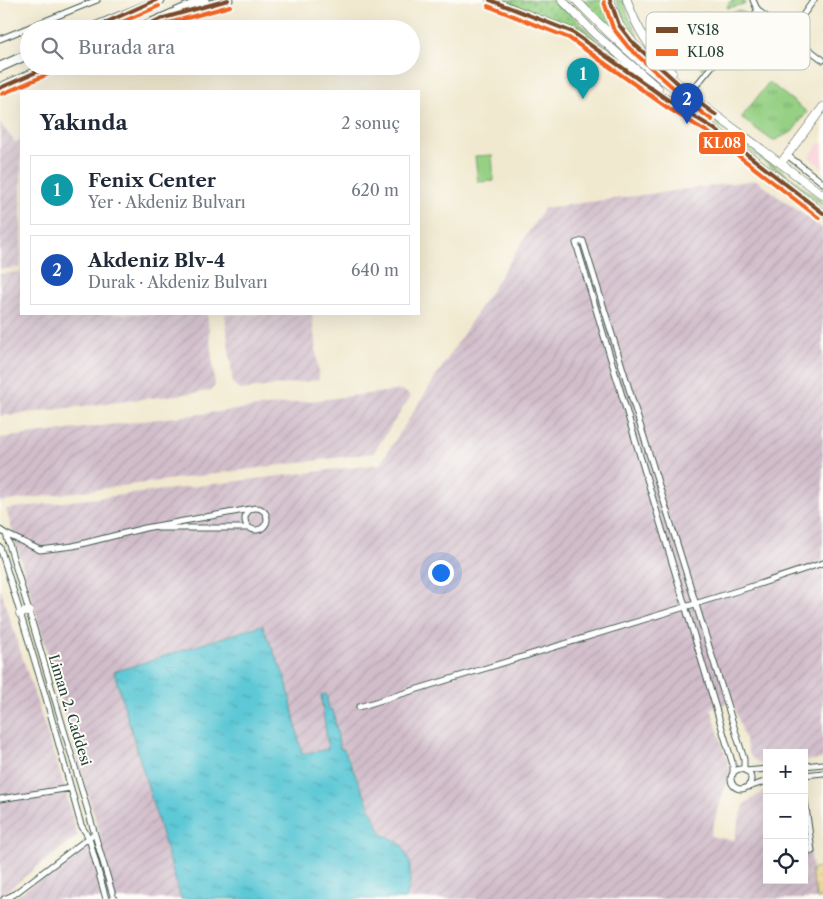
<!DOCTYPE html>
<html lang="tr">
<head>
<meta charset="utf-8">
<style>
	:root { --surface:#fff; --page:#f6f6f7; --text:#1f2937; --muted:#747a83; --line:#e0e1e3; --accent:#0b8043 }
	body { margin:0; font-family:"Libre Caslon Text",serif; background:var(--page); color:var(--text) }
	.controls { position:absolute; right:15px; bottom:15px; display:grid; overflow:hidden; border-radius:0px; box-shadow:0 5px 20px #0002 }
	.controls button { width:45px; height:45px; display:grid; place-items:center; padding:0; border:0; border-bottom:1px solid var(--line); background:var(--surface); color:var(--text); font:25px sans-serif }
	.you { position:absolute; left:440px; top:572px; width:18px; height:18px; margin:-12px; border:4px solid #fff; border-radius:50%; background:#1a73e8; box-shadow:0 0 0 8px #1a73e833 }
	.badge { display:grid; place-items:center; width:32px; height:32px; border-radius:50%; background:var(--accent); color:#fff; font-size:16px; font-weight:700 }
	.pin { position:absolute; translate:-50% -41px; filter:drop-shadow(0 1px 2px #0008) }
	.pin::after { content:''; position:absolute; top:26px; width:18px; height:15px; background:inherit; clip-path:polygon(0 0,100% 0,50% 100%) }
	.list { margin:0; padding:0; list-style:none }
	h2 { display:flex; justify-content:space-between; align-items:center; height:65px; margin:0; padding:0 20px; font-size:21px }
	h2 small { font-size:16px; font-weight:400; color:var(--muted) }
	.list li { display:grid; grid-template-columns:32px 1fr auto; gap:15px; align-items:center; box-sizing:border-box; height:70px; margin:0 10px 10px; padding:0 10px; border:1px solid var(--line); border-radius:0px }
	.list b { display:block; font-size:19px; white-space:nowrap }
	.list p { margin:0; font-size:16px; white-space:nowrap; color:var(--muted) }
	.list em { font-size:16px; font-style:normal; color:var(--muted) }
	.icon { flex:none; width:28px; height:28px; fill:none; stroke:currentColor; stroke-width:2; stroke-linecap:round; stroke-linejoin:round }
	.map { position:relative; flex:none; width:823px; height:899px; overflow:hidden }
	.search { position:absolute; background:var(--surface); box-shadow:0 5px 20px #0002; left:20px; top:20px; width:400px; height:55px; display:flex; align-items:center; gap:12px; box-sizing:border-box; padding:0 18px; border-radius:28px; color:var(--muted); font-size:19px }
	.panel { position:absolute; background:var(--surface); box-shadow:0 5px 20px #0002; left:20px; top:90px; width:400px; height:225px; border-radius:0px }
	.map>svg:first-child { display:block }
</style>
</head>
<body>
<div class="map">
<svg width="823" height="899" viewBox="0 0 823 899">
	<defs>
		<pattern id="industrial-furrows" width="10" height="10" patternUnits="userSpaceOnUse" patternTransform="scale(1.25)"><rect width="10" height="10" fill="#d1bdca"/><path d="M-1 1l2-2M0 10L10 0M9 11l2-2" fill="none" stroke="#b3a3ae"/></pattern>
		<pattern id="grass-dots" width="8" height="8" patternUnits="userSpaceOnUse" patternTransform="scale(1.25)"><rect width="8" height="8" fill="#96d084"/><path d="M2 2h.1M6 6h.1" fill="none" stroke="#7aaa6d" stroke-width="1.8" stroke-linecap="round"/></pattern>
		<pattern id="sand-dots" width="8" height="8" patternUnits="userSpaceOnUse" patternTransform="scale(1.25)"><rect width="8" height="8" fill="#eeda9e"/><path d="M2 2h.1M6 6h.1" fill="none" stroke="#ccbc89" stroke-width="1.8" stroke-linecap="round"/></pattern>
		<pattern id="park-tufts" width="24" height="20" patternUnits="userSpaceOnUse" patternTransform="scale(1.25)"><rect width="24" height="20" fill="#96d084"/><path d="M3 7l-1-3M5 7V3M7 7l1-3M15 17l-1-3M17 17v-4M19 17l1-3" fill="none" stroke="#7aaa6d"/></pattern>
		<pattern id="water-ripples" width="26" height="14" patternUnits="userSpaceOnUse" patternTransform="scale(1.25)"><rect width="26" height="14" fill="#5dc8d6"/><path d="M2 4q2-2 4 0t4 0M15 11q2-2 4 0t4 0" fill="none" stroke="#4ca4ae"/></pattern>
	</defs>
	<rect width="100%" height="100%" fill="#fdfcf7"/>
	<filter id="ink" filterUnits="userSpaceOnUse"><feTurbulence type="fractalNoise" baseFrequency=".02" numOctaves="2"/><feDisplacementMap in="SourceGraphic" scale="10" xChannelSelector="R" yChannelSelector="G"/><feConvolveMatrix kernelMatrix="1 2 1 2 8 2 1 2 1" color-interpolation-filters="sRGB"/></filter>
	<filter id="wash" filterUnits="userSpaceOnUse"><feTurbulence type="fractalNoise" baseFrequency=".0096" numOctaves="4" result="noise"/><feDisplacementMap in="SourceGraphic" scale="20" xChannelSelector="R" yChannelSelector="G"/><feGaussianBlur stdDeviation="1.12" result="paint"/><feColorMatrix in="noise" values="0 0 0 0 0 0 0 0 0 0 0 0 0 0 0 0 0 1.4 0 .05"/><feComposite in="paint" operator="in"/></filter>
	<g filter="url(#wash)">
		<rect width="100%" height="100%" fill="#f1e9cf"/>
		<path fill="#f6cfd8" d="M819,143l4,2v23l-14,-11z"/>
		<path fill="url(#industrial-furrows)" d="M0,123l15,19 6,-2v127l-21,2z
			M756,180l67,49v530l-19,2v-8h-37v11h-6l-11,-8 -17,-54 -22,6 19,63 -20,65 24,5 5,-22 6,-15 22,-15v91h37v-72l13,91h-411l4,-16v-20l-4,-10 -5,-9 -20,-11 -36,-84 -5,1 -7,-40h-4l-8,-15 7,54 -26,6 -16,-75 -172,-7 67,226h-168l67,-50 23,-3 -97,-337 374,-45 164,-256z
			M21,272v42h186l8,71 -2,3 -3,3 -210,25v-142z
			M225,314h87l7,66 -79,10 -7,-6z
			M402,390l9,6 -38,57 -373,49v-64z
			M0,588l65,201 12,47 -77,60z"/>
		<path fill="url(#grass-dots)" stroke="#5a865c" d="M503,0h53l60,58 -50,-33z
			M583,0h23l7,21 -5,4z
			M616,0h7l6,17 13,28 -14,-18z
			M732,0h12l1,4 -18,4 1,-4z
			M738,11l8,2 1,3 -2,4 -43,50 -2,-6 28,-35 1,-4 -2,-3 -70,16 -2,-3 1,-5 3,-1z
			M700,109l123,93v4l-122,-93 -2,-2z"/>
		<path fill="url(#sand-dots)" stroke="#868c69" d="M823,867v20l-3,12h-3l-6,-29z"/>
		<path fill="url(#park-tufts)" stroke="#5a865c" d="M769,82l38,30 -15,20 -19,9 -32,-23z"/>
		<path fill="#96d084" stroke="#5a865c" d="M492,155l2,26 -16,1 -3,-26z"/>
		<path fill="url(#water-ripples)" stroke="#3e8285" d="M262,625l24,55 16,74 26,-5 -7,-54 5,-1 3,16h4l7,39h4l37,84 20,11 9,19v20l-4,16h-225l-67,-227z"/>
	</g>
	<g filter="url(#ink)">
		<g fill="none" stroke-linecap="round" stroke-linejoin="round">
			<defs>
				<path id="street" d="M753,0l3,7 4,5 63,48
					M789,34l25,-34
					M0,39l97,-39
					M690,93l68,-83
					M787,155l36,28
					M245 519a11 11 0 1 1 22 0a11 11 0 1 1-22 0Z
					M158,528h92
					M0,530l6,4 108,365
					M6,534l34,16 33,-4 72,-18 105,-19
					M0,547l46,151 35,127 8,13 17,61
					M359,707l391,-120 73,-24
					M804,766l19,-2
					M731 779a10 10 0 1 1 20 0a10 10 0 1 1-20 0Z
					M746,771l21,-2
					M733,774v-9c-51,-174 -106,-347 -157,-522l7,-2 161,518v11
					M804,775l19,-2
					M749,787l18,-6
					M804,793l8,58
					M0,799l71,-11
					M4,899l9,-4 78,-59"/>
				<path id="secondary" d="M576,0c26,27 52,52 82,76 12,9 24,19 38,26
					M781,163l42,-56
					M20,614l9,-3"/>
				<path id="primary" d="M490,0l82,32 100,71 20,11 21,14 110,85
					M562,0l33,34 63,54
					M610,0l9,25 14,18 68,61 122,91
					M627,0c10,31 24,49 45,73"/>
				<path id="highway" d="M191,10l37,-10
					M90,29l70,-29
					M138,29l66,-29
					M0,67l29,-13
					M0,88l51,-22"/>
			</defs>
			<use href="#street" stroke="#3e574b" stroke-width="7"/>
			<use href="#secondary" stroke="#3e574b" stroke-width="9"/>
			<use href="#primary" stroke="#3e574b" stroke-width="9"/>
			<use href="#highway" stroke="#3e574b" stroke-width="11"/>
			<use href="#street" stroke="#fff" stroke-width="5"/>
			<use href="#secondary" stroke="#fff" stroke-width="8"/>
			<use href="#primary" stroke="#fff" stroke-width="8"/>
			<use href="#highway" stroke="#fff" stroke-width="9"/>
			<defs>
				<path id="bus-1" d="M490,0l82,32 100,71 41,25 110,85
					M610,0l9,25 14,18 68,61 15,11
					M91,29l65,-29
					M139,29l21,-10 68,-19
					M0,88l50,-22"/>
				<path id="bus-2" d="M604,2l9,26 15,19 69,62 15,11
					M488,6l81,32 99,70 41,25 110,85
					M106,29l53,-23
					M154,29l8,-4 68,-19
					M2,94l51,-22"/>
			</defs>
			<use href="#bus-1" stroke="#fdfcf7" stroke-width="8"/>
			<use href="#bus-2" stroke="#fdfcf7" stroke-width="8"/>
			<use href="#bus-1" stroke="#7a4b2a" stroke-width="4"/>
			<use href="#bus-2" stroke="#f26522" stroke-width="4"/>
		</g>
	</g>
	<g text-anchor="middle" stroke-width="4" stroke-linejoin="round" paint-order="stroke">
		<g font-size="14" fill="#1f3d34" stroke="#fdfcf7">
			<text transform="translate(70 710) rotate(73)" y="5">Liman 2. Caddesi</text>
		</g>
	</g>
	<rect x="646" y="12" width="164" height="58" rx="8" fill="#fdfcf7" stroke="#bac3bc" stroke-width="1"/>
	<rect x="656" y="27" width="22" height="6" fill="#7a4b2a"/>
	<rect x="656" y="49" width="22" height="7" fill="#f26522"/>
	<g font-size="14" fill="#1f3d34">
		<text x="687" y="35">VS18</text>
		<text x="687" y="57">KL08</text>
	</g>
	<rect stroke="#fdfcf7" stroke-width="2" x="698" y="131" width="48" height="24" rx="5" fill="#f26522"/>
	<g font-size="14" text-anchor="middle" font-weight="bold" fill="#fff">
		<text x="722" y="148">KL08</text>
	</g>
</svg>
<div class="controls">
<button>+</button>
<button>−</button>
<button><svg class="icon" aria-label="locate" viewBox="0 0 24 24"><circle cx="12" cy="12" r="6"/><path d="M12 2v4M12 18v4M2 12h4M18 12h4"/></svg></button>
</div>
<div class="you"></div>
<div class="pin badge" style="left:583px;top:99px;background:#0f9aa8">1</div>
<div class="pin badge" style="left:687px;top:124px;background:#1a4fb4">2</div>
<div class="search"><svg class="icon" aria-label="search" viewBox="0 0 24 24"><circle cx="10" cy="10" r="6"/><path d="M15 15l6 6"/></svg>Burada ara</div>
<section class="panel">
<h2>Yakında<small>2 sonuç</small></h2>
<ul class="list">
<li><span class="badge" style="background:#0f9aa8">1</span><div><b>Fenix Center</b><p>Yer · Akdeniz Bulvarı</p></div><em>620 m</em></li>
<li><span class="badge" style="background:#1a4fb4">2</span><div><b>Akdeniz Blv-4</b><p>Durak · Akdeniz Bulvarı</p></div><em>640 m</em></li>
</ul>
</section>
</div>
</body>
</html>
